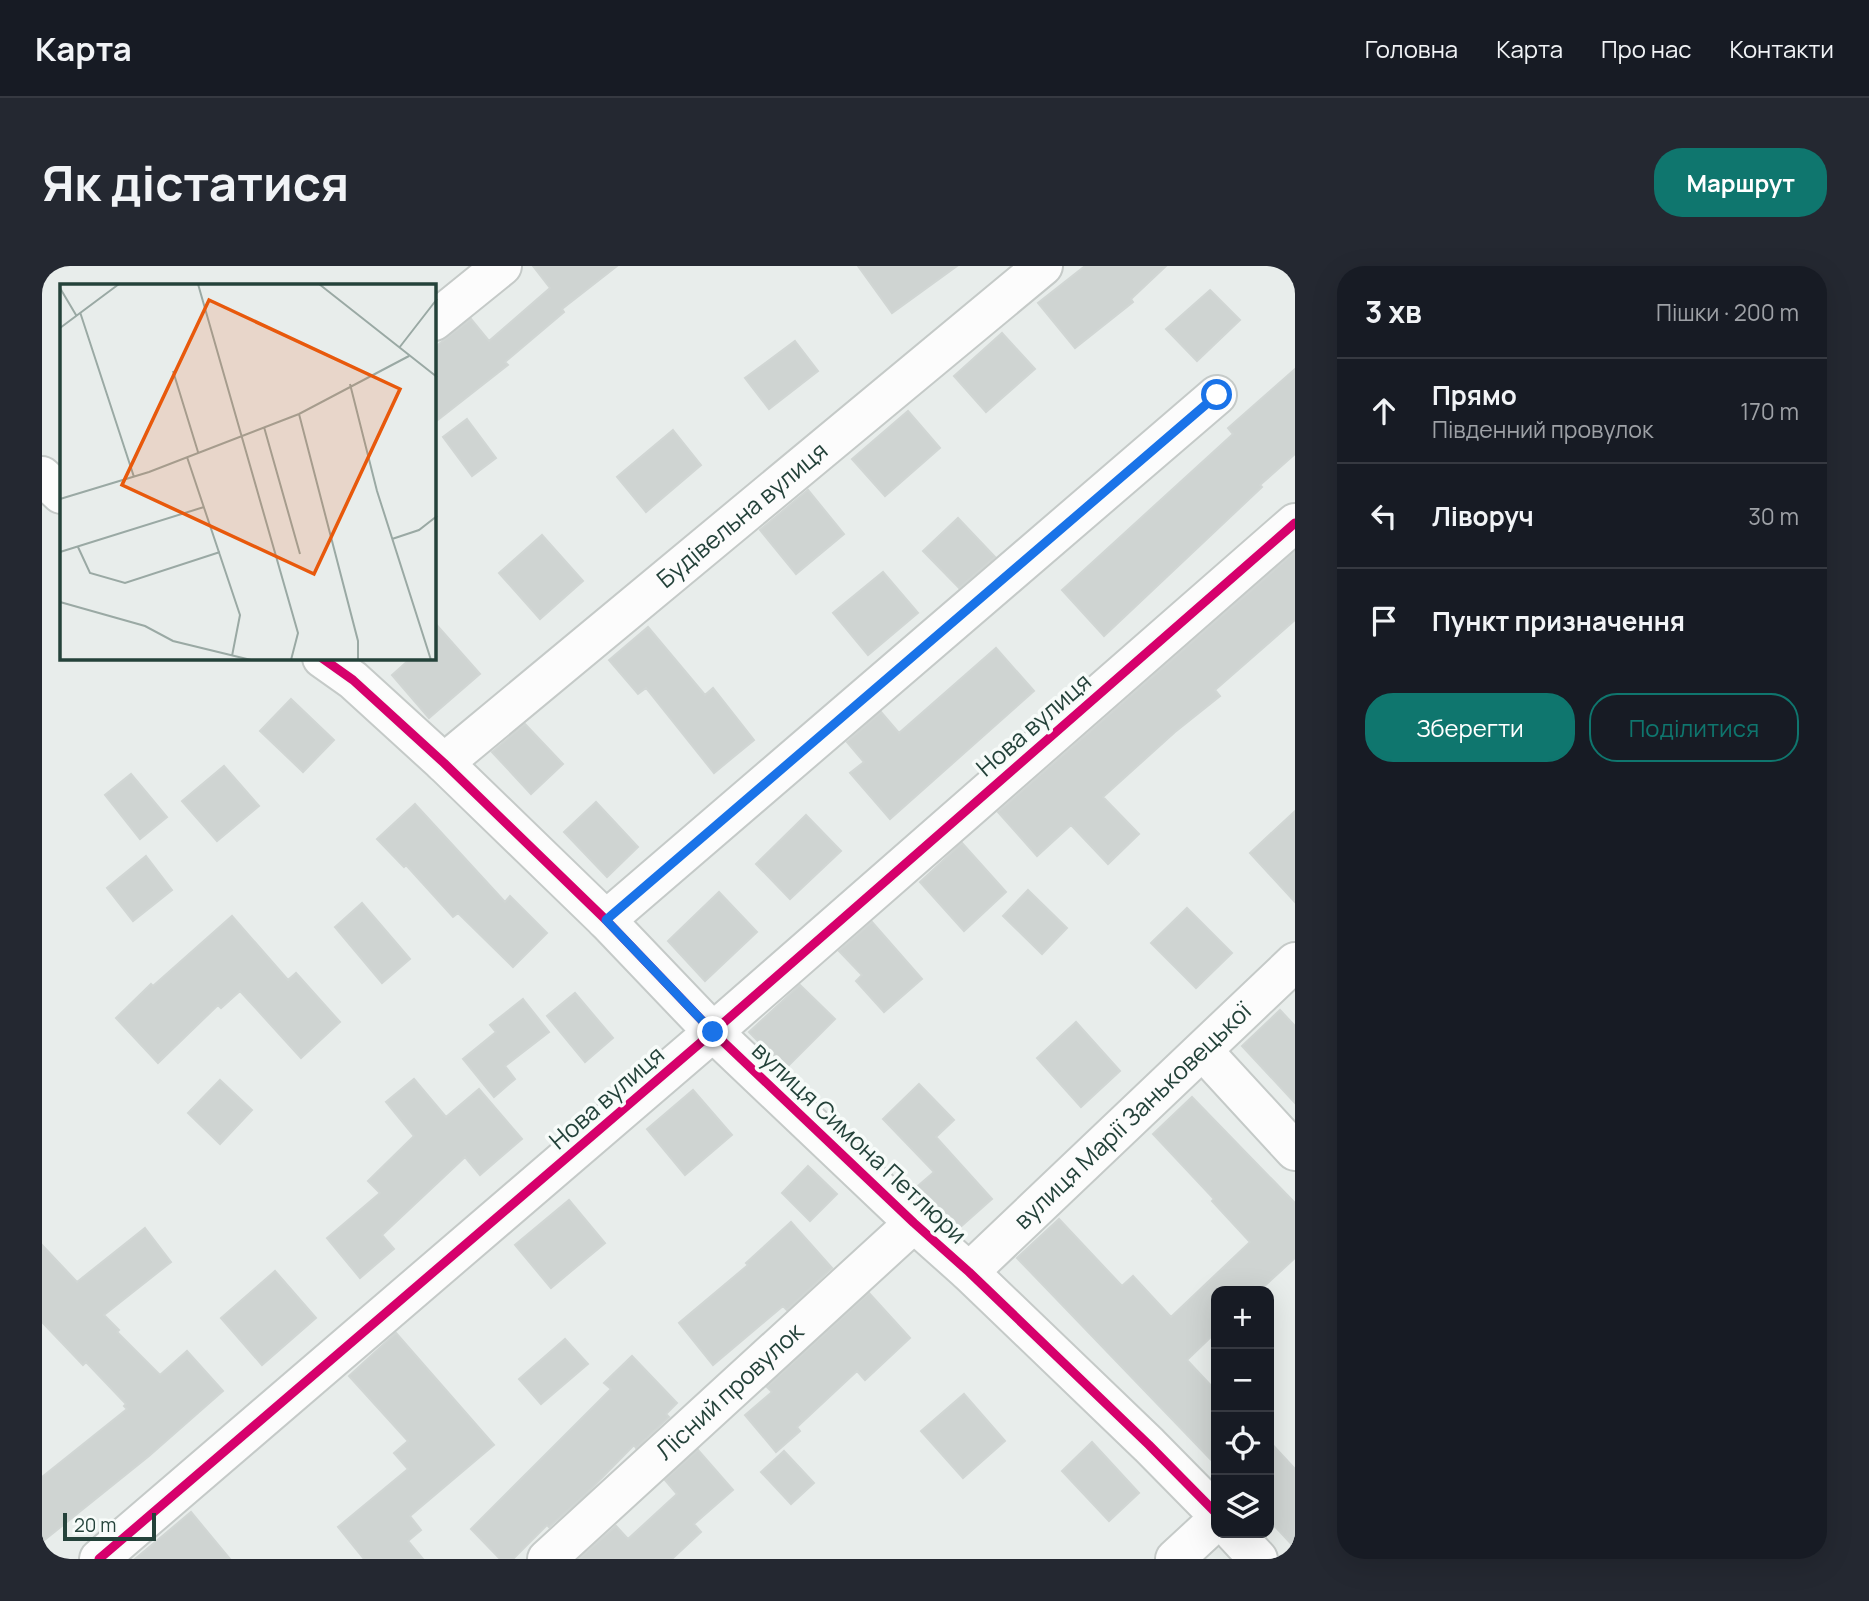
<!DOCTYPE html>
<html lang="uk">
<head>
<meta charset="utf-8">
<style>
	:root { --surface:#171b24; --page:#242831; --text:#f1f3f6; --muted:#9ea1a6; --line:#363941; --accent:#0f766e }
	body { margin:0; font-family:Manrope,sans-serif; background:var(--page); color:var(--text) }
	.controls { position:absolute; right:21px; bottom:21px; display:grid; overflow:hidden; border-radius:14px; box-shadow:0 7px 28px #0002 }
	.controls button { width:63px; height:63px; display:grid; place-items:center; padding:0; border:0; border-bottom:2px solid var(--line); background:var(--surface); color:var(--text); font:35px sans-serif }
	.scale { position:absolute; left:21px; bottom:18px; width:93px; box-sizing:border-box; padding-left:7px; border:4px solid #24423a; border-top:0; font-size:19px; line-height:24px; white-space:nowrap; color:#24423a; -webkit-text-stroke:5px #f7fbf9; paint-order:stroke }
	.stop { position:absolute; width:21px; height:21px; margin:-16px; border:5px solid #1a73e8; border-radius:50%; background:#fff }
	.stop.end { background:#1a73e8; border-color:#fff; box-shadow:0 2px 7px #0008 }
	.list { margin:0; padding:0; list-style:none }
	h2 { display:flex; justify-content:space-between; align-items:center; height:91px; margin:0; padding:0 28px; font-size:30px }
	h2 small { font-size:23px; font-weight:400; color:var(--muted) }
	.list li { display:grid; grid-template-columns:46px 1fr auto; gap:21px; align-items:center; box-sizing:border-box; height:105px; padding:0 28px; border-top:2px solid var(--line) }
	.list b { display:block; font-size:26px; white-space:nowrap }
	.list p { margin:0; font-size:23px; white-space:nowrap; color:var(--muted) }
	.list em { font-size:23px; font-style:normal; color:var(--muted) }
	.actions { display:flex; gap:14px; padding:21px 28px }
	.actions a { flex:1; padding:16px 0; border:2px solid var(--accent); border-radius:28px; text-align:center; font-size:24px; color:var(--accent) }
	.actions .main { background:var(--accent); color:#fff }
	.icon { flex:none; width:38px; height:38px; fill:none; stroke:currentColor; stroke-width:2; stroke-linecap:round; stroke-linejoin:round }
	.map { position:relative; flex:none; width:1253px; height:1293px; overflow:hidden; border-radius:28px }
	header { display:flex; align-items:center; gap:42px; box-sizing:border-box; height:98px; padding:0 35px; background:var(--surface); border-bottom:2px solid var(--line) }
	header strong { font-size:33px }
	nav { display:flex; gap:38px; margin-inline-start:auto; font-size:24px }
	.intro { display:flex; align-items:center; justify-content:space-between; box-sizing:border-box; height:168px; padding:0 42px }
	h1 { margin:0; font-size:49px }
	.button { padding:18px 32px; border-radius:28px; background:var(--accent); color:#fff; font-size:24px; font-weight:700 }
	main { display:flex; gap:42px; padding:0 42px }
	aside { flex:1; background:var(--surface); border-radius:28px; box-shadow:0 7px 28px #0002 }
	.map>svg:first-child { display:block }
</style>
</head>
<body>
<header>
<strong>Карта</strong>
<nav><a>Головна</a><a>Карта</a><a>Про нас</a><a>Контакти</a></nav>
</header>
<div class="intro"><h1>Як дістатися</h1><a class="button">Маршрут</a></div>
<main>
<div class="map">
<svg width="1253" height="1293" viewBox="0 0 1253 1293">
	<rect width="100%" height="100%" fill="#e8edeb"/>
	<path fill="#cfd4d2" stroke="#d1d6d4" stroke-width="2" d="M491,0h84l-55,43 2,3 -59,50 3,3 -74,58v-75l37,-29 18,22 61,-53z
		M816,0h99l-65,47z
		M1043,0h81l-35,33 2,3 -58,46 -37,-45z
		M1168,24l30,30 -43,41 -31,-32z
		M960,67l33,36 -49,43 -32,-36z
		M753,75l23,30 -49,38 -24,-31z
		M1253,103v85l-35,31 2,2 -158,149 -42,-46 171,-156 -5,-6z
		M866,145l32,37 -55,48 -33,-37z
		M425,153l29,39 -24,18 -29,-39z
		M631,164l28,35 -55,47 -29,-35z
		M766,224l36,44 -48,40 -36,-44z
		M916,252l37,39 -36,31 -36,-37z
		M500,269l41,46 -43,38 -41,-46z
		M1253,286v68l-80,70 5,6 -45,36 -72,65 36,37 -31,30 -37,-39 -34,31 -39,-44z
		M841,306l35,41 -50,42 -35,-42z
		M392,356l46,52 -51,44 -37,-43 19,-17h23z
		M606,361l57,68 8,-7 41,52 -40,33 -68,-85 -8,6 -29,-34z
		M954,382l38,43 -144,128 -40,-46 14,-11 -17,-20 34,-30 18,21z
		M249,433l43,41 -31,32 -43,-41z
		M483,458l38,40 -32,30 -39,-42z
		M182,500l35,40 -42,35 -35,-40z
		M89,508l36,43 -27,22 -35,-44z
		M554,536l42,45 -31,30 -43,-45z
		M373,538l90,98 5,-6 37,37 -34,34 -55,-54 -5,4 -47,-52 -2,2 -27,-28z
		M1253,545v91l-45,-49z
		M764,549l35,36 -51,48 -34,-35z
		M920,577l44,49 -42,39 -44,-49z
		M104,590l26,34 -39,31 -26,-33z
		M986,624l39,38 -25,26 -39,-38z
		M677,626l38,40 -52,49 -37,-40z
		M320,637l48,56 -28,24 -47,-56z
		M1145,642l45,45 -36,35 -45,-45z
		M190,650l56,64 8,-7 44,49 -39,36 -61,-67 -19,17 -3,-3 -60,58 -42,-45 35,-34 2,2z
		M830,656l50,57 -38,33 -28,-31 6,-6 -23,-24z
		M758,719l35,34 -50,50 -36,-37z
		M533,727l38,45 -28,24 -38,-46z
		M481,733l26,33 -44,34 10,13 -21,18 -31,-38 33,-27 -6,-7z
		M1238,744l15,16v77l-53,-57z
		M1034,756l44,49 -39,36 -44,-49z
		M372,813l32,38 33,-28 43,50 -42,36 -15,-18 -83,78 12,14 -34,29 -33,-40 53,-45 -12,-12 46,-45 -28,-34z
		M178,814l32,30 -32,34 -32,-31z
		M877,818l35,36 -18,17 56,62 -36,32 -44,-40 22,-19 -51,-53z
		M651,824l39,45 -47,40 -38,-46z
		M1150,831l103,106v55l-36,33h-43v41l-29,28 29,31v74l-199,-207 42,-39 63,67 11,-10 38,41 79,-75 -38,-41 2,-2 -61,-65z
		M766,900l29,28 -27,27 -28,-28z
		M527,934l36,43 -54,45 -36,-43z
		M749,956l41,46 -45,42 -4,-4 -70,59 -34,-42 69,-58 -2,-2z
		M103,962l26,34 -67,53 15,15 -2,2 43,43 27,-24 36,40 -74,65 -107,86v-65l85,-68 -3,-3 2,-2 -40,-42 -3,3 -41,-43v-77l35,37z
		M233,1005l41,47 -54,47 -41,-47z
		M827,1027l41,45 -45,42 -8,-9 -60,56 3,4 -24,21 -31,-37 27,-23 -5,-5z
		M354,1067l98,112 -84,71 11,14 -13,11 15,18h-59l-26,-32 70,-58 -14,-16 14,-12 -59,-65z
		M523,1073l23,25 -47,40 -22,-25z
		M590,1090l45,47 -11,11 3,3 -33,31 -2,-3 -48,49 -37,33 -2,-2 -34,34h-13l-29,-30 140,-140 -7,-6z
		M922,1128l41,47 -42,37 -42,-47z
		M1227,1175l26,28v79l-26,-28z
		M1050,1176l47,51 -30,28 -47,-50z
		M656,1184l35,40 -39,34 7,8 -29,27h-93l37,-33 12,13 49,-45 -12,-14z
		M742,1185l30,32 -23,21 -30,-32z
		M149,1246l39,47h-95z"/>
	<g fill="none" stroke-linecap="round" stroke-linejoin="round">
		<defs>
			<g id="minor">
				<path d="M392,55l68,-55"/>
				<path d="M0,210l19,18"/>
				<path d="M280,392l31,22 91,83 162,157 107,112 201,191 55,49 180,173 67,68"/>
				<path id="s1" d="M402,497l599,-497"/>
				<path d="M564,654l611,-525"/>
				<path d="M1161,785l92,100"/>
				<path id="s2" d="M927,1006l326,-310"/>
				<path d="M1192,1267l24,26"/>
				<path d="M57,1293l614,-527 582,-509"/>
				<path id="s3" d="M505,1293l367,-336"/>
				<path d="M1133,1293l41,-38"/>
			</g>
		</defs>
		<use href="#minor" stroke="#c5cac8" stroke-width="42"/>
		<use href="#minor" stroke="#fcfcfc" stroke-width="38"/>
		<defs>
			<path id="cycleway" d="M280,392l31,22 91,83 162,157 107,112 201,191 55,49 180,173 67,68
				M57,1293l614,-527 582,-509"/>
		</defs>
		<use href="#cycleway" stroke="#f7fbf9" stroke-width="13"/>
		<use href="#cycleway" stroke="#d6006c" stroke-width="9"/>
	</g>
	<g fill="none" stroke-linecap="round" stroke-linejoin="round">
		<path stroke="#1a73e8" stroke-width="9" d="M671,766l-107,-112 611,-525"/>
	</g>
	<g text-anchor="middle" stroke-width="7" stroke-linejoin="round" paint-order="stroke">
		<g font-size="24" fill="#24423a" stroke="#f7fbf9">
			<text dy="8" stroke="none"><textPath href="#s1" startOffset="388">Будівельна вулиця</textPath></text>
			<text transform="translate(992 459) rotate(-41)" y="8">Нова вулиця</text>
			<text transform="translate(565 832) rotate(-41)" y="8">Нова вулиця</text>
			<text dy="8" stroke="none"><textPath href="#s2" startOffset="226">вулиця Марії Заньковецької</textPath></text>
			<text transform="translate(817 877) rotate(43)" y="8">вулиця Симона Петлюри</text>
			<text dy="8" stroke="none"><textPath href="#s3" startOffset="248">Лісний провулок</textPath></text>
		</g>
	</g>
	<g transform="translate(18 18)">
		<rect width="376" height="376" fill="#e8edeb"/>
		<path fill="none" stroke="#9aa9a4" stroke-width="2" d="M138,0l100,349 -7,27M259,0l118,93M0,4l16,27M20,28l54,165M0,44l59,-44M339,64l38,-49M113,87l25,81M290,100l27,107 54,169M239,130l59,227v19M204,143l36,127M127,173l53,158 -8,41M0,215l89,-27 150,-58 110,-58M332,255l27,-9 18,-14M18,263l12,26 35,10 95,-31M0,268l144,-45M0,318l85,24 28,15 78,19"/>
		<path fill="#e8590c" fill-opacity="0.15" stroke="#e8590c" stroke-width="3.5" d="M149,16l191,89 -86,185 -192,-89z"/>
		<rect width="376" height="376" fill="none" stroke="#24423a" stroke-width="3.5"/>
	</g>
</svg>
<div class="controls">
<button>+</button>
<button>−</button>
<button><svg class="icon" aria-label="locate" viewBox="0 0 24 24"><circle cx="12" cy="12" r="6"/><path d="M12 2v4M12 18v4M2 12h4M18 12h4"/></svg></button>
<button><svg class="icon" aria-label="layers" viewBox="0 0 24 24"><path d="M12 4l9 5-9 5-9-5zM3 14l9 5 9-5"/></svg></button>
</div>
<div class="scale">20 m</div>
<div class="stop" style="left:1175px;top:129px"></div>
<div class="stop end" style="left:671px;top:766px"></div>
</div>
<aside>
<h2>3 хв<small>Пішки · 200 m</small></h2>
<ul class="list">
<li><svg class="icon" aria-label="ahead" viewBox="0 0 24 24"><path d="M12 20V5M6 11l6-6 6 6"/></svg><div><b>Прямо</b><p>Південний провулок</p></div><em>170 m</em></li>
<li><svg class="icon" aria-label="left" viewBox="0 0 24 24"><path d="M17 20v-9H6M10 6l-5 5 5 5"/></svg><div><b>Ліворуч</b></div><em>30 m</em></li>
<li><svg class="icon" aria-label="arrive" viewBox="0 0 24 24"><path d="M6 21V4h12l-3 4 3 4H6"/></svg><div><b>Пункт призначення</b></div></li>
</ul>
<div class="actions"><a class="main">Зберегти</a><a>Поділитися</a></div>
</aside>
</main>
</body>
</html>
